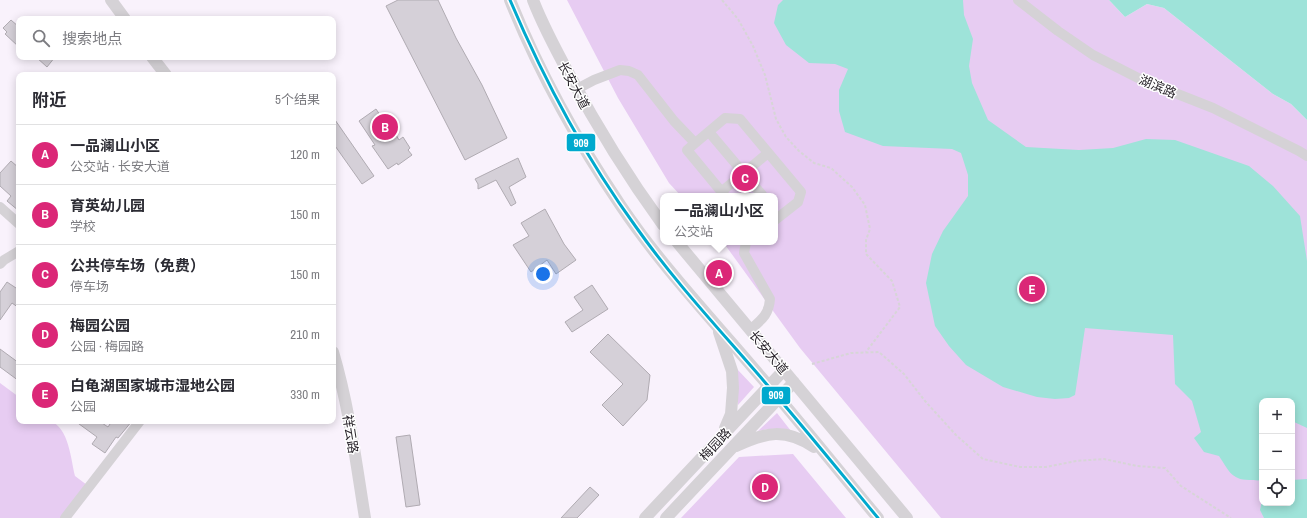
<!DOCTYPE html>
<html lang="zh">
<head>
<meta charset="utf-8">
<style>
	:root { --surface:#fff; --page:#f7f7f7; --text:#2b2b33; --muted:#7c7c81; --line:#e1e1e2; --accent:#db2777 }
	body { margin:0; font-family:"Archivo Narrow","Noto Sans SC",sans-serif; background:var(--page); color:var(--text) }
	.controls { position:absolute; right:12px; bottom:12px; display:grid; overflow:hidden; border-radius:8px; box-shadow:0 2px 10px #0003 }
	.controls button { width:36px; height:36px; display:grid; place-items:center; padding:0; border:0; border-bottom:1px solid var(--line); background:var(--surface); color:var(--text); font:20px sans-serif }
	.you { position:absolute; left:543px; top:274px; width:14px; height:14px; margin:-10px; border:3px solid #fff; border-radius:50%; background:#1a73e8; box-shadow:0 0 0 6px #1a73e833 }
	.badge { display:grid; place-items:center; width:26px; height:26px; border-radius:50%; background:var(--accent); color:#fff; font-size:13px; font-weight:700 }
	.pin { position:absolute; translate:-50% -50%; border:2px solid #fff; box-shadow:0 1px 4px #0006 }
	.popup { position:absolute; left:660px; top:193px; width:118px; height:52px; box-sizing:border-box; display:grid; place-content:center; border-radius:8px; background:var(--surface); filter:drop-shadow(0 1px 3px #0005); font-size:13px; white-space:nowrap; color:var(--muted) }
	.popup b { font-size:15px; color:var(--text) }
	.popup::after { content:''; position:absolute; left:50%; top:100%; margin-left:-8px; border:8px solid transparent; border-top-color:var(--surface) }
	.list { margin:0; padding:0; list-style:none }
	h2 { display:flex; justify-content:space-between; align-items:center; height:52px; margin:0; padding:0 16px; font-size:17px }
	h2 small { font-size:13px; font-weight:400; color:var(--muted) }
	.list li { display:grid; grid-template-columns:26px 1fr auto; gap:12px; align-items:center; box-sizing:border-box; height:60px; padding:0 16px; border-top:1px solid var(--line) }
	.list b { display:block; font-size:15px; white-space:nowrap }
	.list p { margin:0; font-size:13px; white-space:nowrap; color:var(--muted) }
	.list em { font-size:13px; font-style:normal; color:var(--muted) }
	.icon { flex:none; width:22px; height:22px; fill:none; stroke:currentColor; stroke-width:2; stroke-linecap:round; stroke-linejoin:round }
	.map { position:relative; flex:none; width:1307px; height:518px; overflow:hidden }
	.search { position:absolute; background:var(--surface); box-shadow:0 2px 10px #0003; left:16px; top:16px; width:320px; height:44px; display:flex; align-items:center; gap:10px; box-sizing:border-box; padding:0 14px; border-radius:8px; color:var(--muted); font-size:15px }
	.panel { position:absolute; background:var(--surface); box-shadow:0 2px 10px #0003; left:16px; top:72px; width:320px; height:352px; border-radius:8px }
	.map>svg:first-child { display:block }
</style>
</head>
<body>
<div class="map">
<svg width="1307" height="518" viewBox="0 0 1307 518">
	<rect width="100%" height="100%" fill="#f9f2fc"/>
	<path fill="#e7ccf2" fill-rule="evenodd" d="M567,0h542l16,17 22,-13 17,4 109,86 18,10 16,16v398h-366l-141,-170 -77,-106h52v-46h-94l-12,-13 -51,-85zM1262,401h30v102h-30z
		M737,369l17,18 -16,18z
		M0,383l19,14v24c7,0 25,-2 31,0 19,6 21,39 25,55l12,9 -25,33h-62z
		M777,413l14,18 -22,-2 -11,2z
		M793,454l53,64h-165l58,-61z"/>
	<path fill="#9ee3d9" d="M783,0h180l1,15 9,24 -4,27 3,17 16,37 38,27 53,3 34,-2 33,-9 29,1 74,26 24,20 27,30 7,45v167l-15,-7v-20h-30v79c-4,1 -8,0 -13,0 -18,0 -21,-11 -30,-24l-15,-4 -10,-14 7,-6 -9,-31 -17,-17 -2,-49 -88,-7 -10,67 -6,3 -14,1 -18,-2 -34,-10 -37,-22 -17,-19 -14,-20 -9,-43 6,-29 11,-23 25,-35v-21l-7,-22 -9,-4 -69,-3 -38,-14 -6,-21v-21l9,-21 -13,-5 -26,-1 -23,-18 -12,-22 4,-18z
		M1109,0h198v120l-16,-16 -18,-10 -109,-86 -17,-4 -22,13z
		M1307,479v39h-43l-4,-8 2,-9v2h30v-23z"/>
	<path fill="#d5d0d8" stroke="#b0abb2" d="M398,0h40l18,38 26,47 25,53 -42,22 -79,-154z
		M11,20l8,7v20l-14,-13 2,-2 -4,-4z
		M36,57h19l-8,10z
		M376,109l6,9 3,-2 14,24 4,-3 7,11 -2,2 4,5 -14,10 -1,-2 -9,6 -16,-23 3,-1 -16,-24z
		M333,117l41,59 -12,8 -29,-41z
		M518,158l8,19 -17,10 7,16 -5,3 -15,-26 -18,9v-5l-3,-5z
		M11,161l8,7v43l-12,-10 4,-5 -11,-10v-13z
		M545,209l19,35 12,16 -20,14 -9,-14 -16,12 -18,-27 16,-9 -8,-13z
		M7,282l12,8v18l-7,-5 -12,17v-28z
		M592,285l16,24 -36,23 -7,-10 18,-12 -9,-13z
		M608,334l42,41 -3,25 -24,26 -21,-21 21,-21 -33,-32z
		M0,349l19,14v18l-19,-14z
		M75,421h24l9,6 4,-6h20l-14,17 -2,-1 -11,16 -13,-9 5,-7z
		M410,435l10,70 -14,2 -10,-70z
		M590,487l9,8 -22,23h-16z"/>
	<g fill="none" stroke-linecap="round" stroke-linejoin="round">
		<path stroke="#d7d5d7" stroke-width="2" stroke-dasharray="3 2" stroke-linecap="butt" d="M722,0l16,19 15,27 12,29 11,44 10,18 13,14 15,12 17,5 21,19 13,18 5,24 -4,11v14l26,27 8,26 -34,45
			M812,364l39,-11 28,-1 25,22 21,27 31,34 27,24 37,8h26l30,-6 28,-2 33,7 28,2 16,18 50,32"/>
		<path stroke="#d5d2d6" stroke-width="10" d="M1018,0l40,31 35,24 49,25 71,28 86,43 8,5
			M577,89l17,-9 26,-10 9,1 9,4 36,46 21,22
			M709,132l54,64
			M721,192l47,-39
			M725,196l-38,-46 38,-32 15,1 61,73 -3,10 -23,18
			M0,207l19,17
			M746,242l-2,11 26,46c-1,16 -9,21 -20,31
			M0,264l4,-4 15,-9
			M65,518l75,-97"/>
		<path stroke="#d5d2d6" stroke-width="12" d="M111,0l14,19
			M510,0c29,72 67,141 111,206 39,58 88,110 134,164 42,48 82,99 123,148
			M533,0c10,26 23,50 36,74 28,53 59,103 94,151
			M152,57l14,18
			M677,242l230,276
			M719,332l13,39 1,17 -2,26 -6,14
			M333,352c16,54 23,110 32,166
			M736,446c30,-14 49,-18 78,1
			M645,518l139,-148
			M666,518l128,-136"/>
		<defs>
			<path id="bus-1" d="M510,0c34,80 75,157 126,227 38,54 84,103 127,153 39,45 77,92 115,138"/>
		</defs>
		<use href="#bus-1" stroke="#fff" stroke-width="6"/>
		<use href="#bus-1" stroke="#00a9ce" stroke-width="3"/>
	</g>
	<g text-anchor="middle" stroke-width="3" stroke-linejoin="round" paint-order="stroke">
		<g font-size="13" fill="#241f26" stroke="#fff">
			<text transform="translate(574 85) rotate(62)" y="5">长安大道</text>
			<text transform="translate(1158 86) rotate(23)" y="5">湖滨路</text>
			<text transform="translate(769 352) rotate(50)" y="5">长安大道</text>
			<text transform="translate(351 434) rotate(81)" y="5">祥云路</text>
			<text transform="translate(715 444) rotate(-47)" y="5">梅园路</text>
		</g>
	</g>
	<g stroke="#fff" stroke-width="1.5">
		<rect x="566" y="133" width="30" height="19" rx="4" fill="#00a9ce"/>
		<rect x="761" y="386" width="30" height="19" rx="4" fill="#00a9ce"/>
	</g>
	<g font-size="11" text-anchor="middle" font-weight="bold" fill="#fff">
		<text x="581" y="147">909</text>
		<text x="776" y="399">909</text>
	</g>
</svg>
<div class="controls">
<button>+</button>
<button>−</button>
<button><svg class="icon" aria-label="locate" viewBox="0 0 24 24"><circle cx="12" cy="12" r="6"/><path d="M12 2v4M12 18v4M2 12h4M18 12h4"/></svg></button>
</div>
<div class="you"></div>
<div class="pin badge" style="left:719px;top:273px">A</div>
<div class="popup"><b>一品澜山小区</b>公交站</div>
<div class="pin badge" style="left:385px;top:127px">B</div>
<div class="pin badge" style="left:745px;top:178px">C</div>
<div class="pin badge" style="left:765px;top:487px">D</div>
<div class="pin badge" style="left:1032px;top:289px">E</div>
<div class="search"><svg class="icon" aria-label="search" viewBox="0 0 24 24"><circle cx="10" cy="10" r="6"/><path d="M15 15l6 6"/></svg>搜索地点</div>
<section class="panel">
<h2>附近<small>5个结果</small></h2>
<ul class="list">
<li><span class="badge">A</span><div><b>一品澜山小区</b><p>公交站 · 长安大道</p></div><em>120 m</em></li>
<li><span class="badge">B</span><div><b>育英幼儿园</b><p>学校</p></div><em>150 m</em></li>
<li><span class="badge">C</span><div><b>公共停车场（免费）</b><p>停车场</p></div><em>150 m</em></li>
<li><span class="badge">D</span><div><b>梅园公园</b><p>公园 · 梅园路</p></div><em>210 m</em></li>
<li><span class="badge">E</span><div><b>白龟湖国家城市湿地公园</b><p>公园</p></div><em>330 m</em></li>
</ul>
</section>
</div>
</body>
</html>
